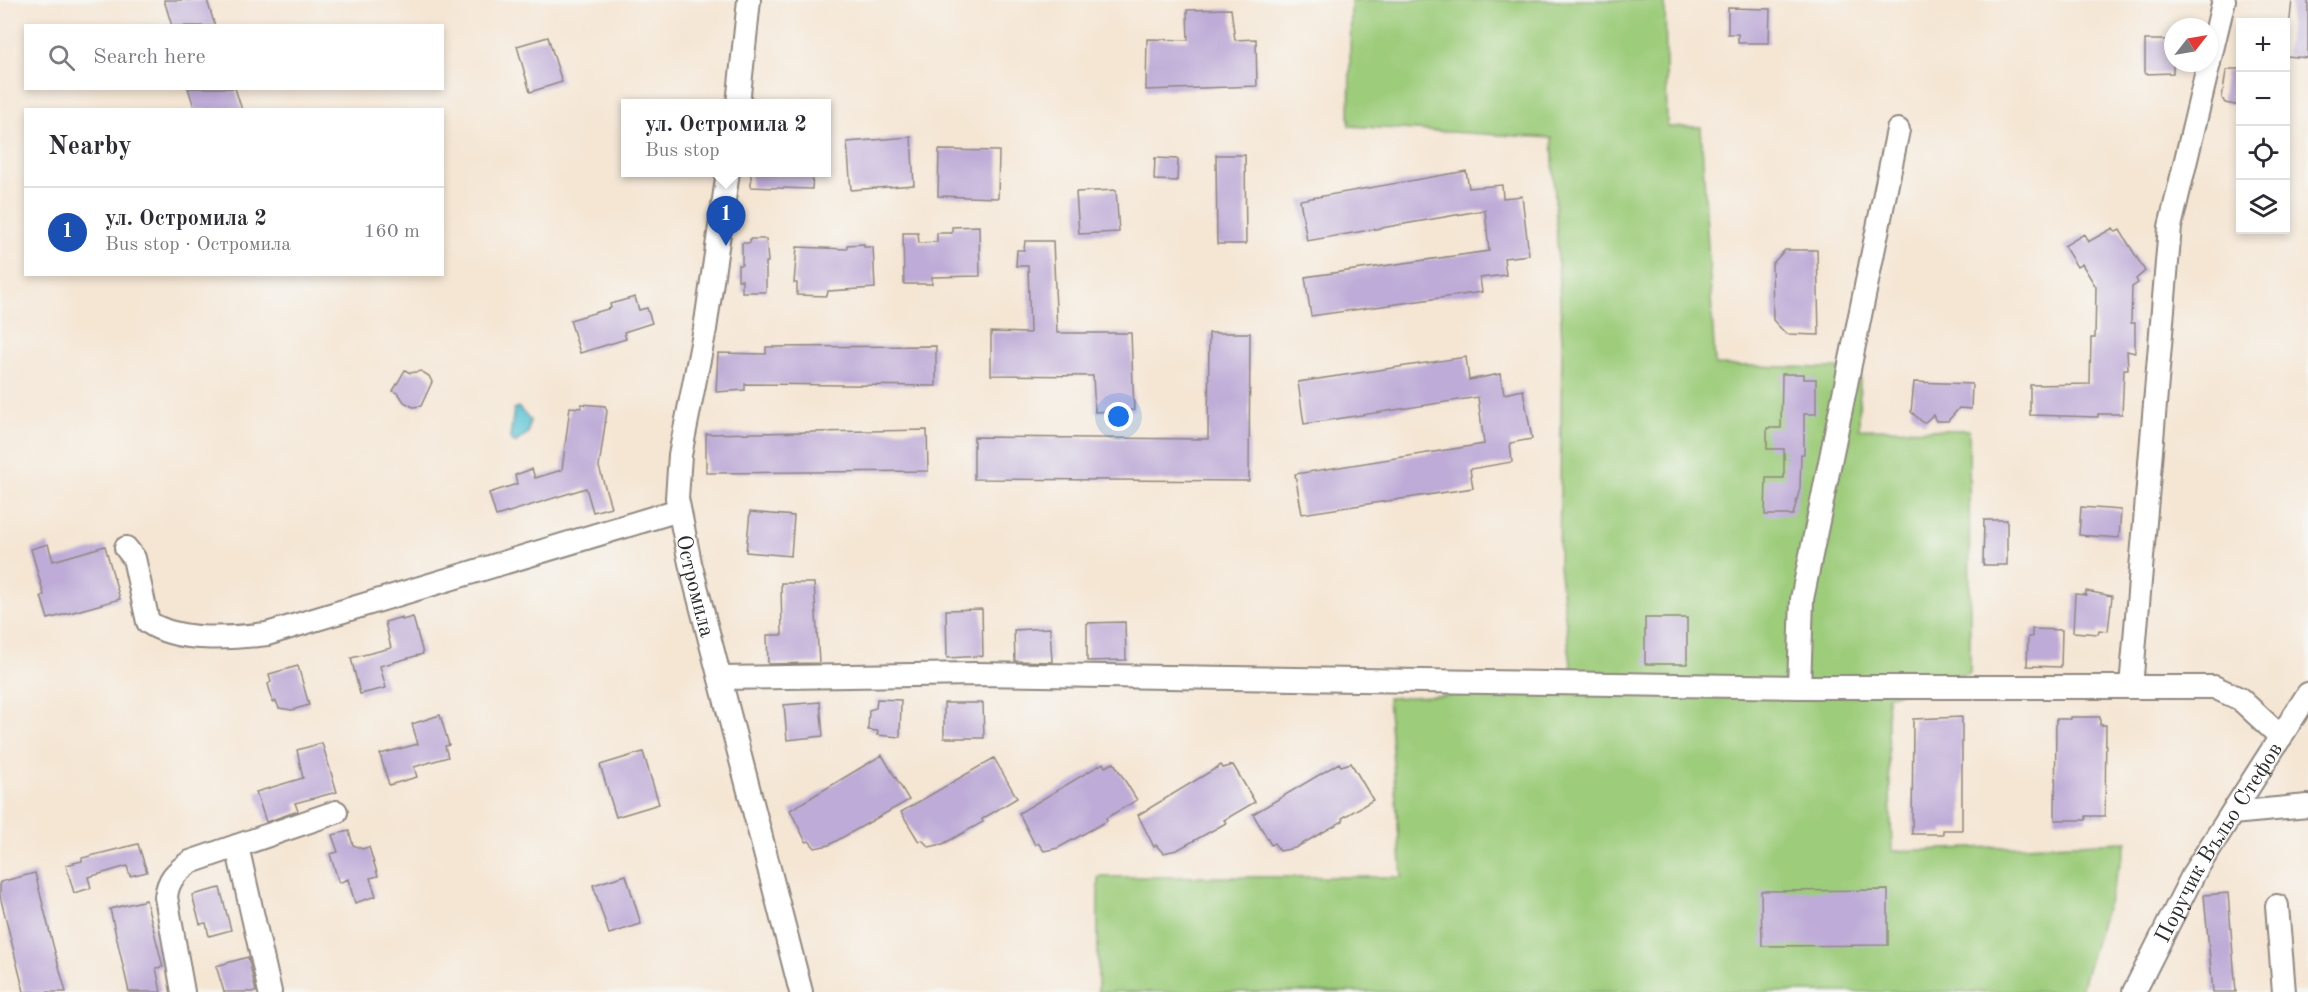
<!DOCTYPE html>
<html lang="en">
<head>
<meta charset="utf-8">
<style>
	:root { --surface:#fff; --page:#f7f7f7; --text:#2b2b33; --muted:#7c7c81; --line:#e1e1e2; --accent:#c8321e }
	body { margin:0; font-family:"Old Standard TT",serif; background:var(--page); color:var(--text) }
	.controls { position:absolute; right:18px; top:18px; display:grid; overflow:hidden; border-radius:0px; box-shadow:0 3px 9px #0003 }
	.controls button { width:54px; height:54px; display:grid; place-items:center; padding:0; border:0; border-bottom:2px solid var(--line); background:var(--surface); color:var(--text); font:30px sans-serif }
	.compass { position:absolute; left:2164px; top:18px; width:54px; height:54px; border-radius:50%; background:var(--surface); box-shadow:0 3px 9px #0003; rotate:59deg }
	.you { position:absolute; left:1119px; top:417px; width:21px; height:21px; margin:-15px; border:4px solid #fff; border-radius:50%; background:#1a73e8; box-shadow:0 0 0 9px #1a73e833 }
	.badge { display:grid; place-items:center; width:39px; height:39px; border-radius:50%; background:var(--accent); color:#fff; font-size:20px; font-weight:700 }
	.pin { position:absolute; translate:-50% -50px; filter:drop-shadow(0 2px 3px #0008) }
	.pin::after { content:''; position:absolute; top:32px; width:21px; height:18px; background:inherit; clip-path:polygon(0 0,100% 0,50% 100%) }
	.popup { position:absolute; left:621px; top:99px; width:210px; height:78px; box-sizing:border-box; display:grid; place-content:center; border-radius:0px; background:var(--surface); filter:drop-shadow(0 2px 4px #0005); font-size:20px; white-space:nowrap; color:var(--muted) }
	.popup b { font-size:22px; color:var(--text) }
	.popup::after { content:''; position:absolute; left:50%; top:100%; margin-left:-12px; border:12px solid transparent; border-top-color:var(--surface) }
	.list { margin:0; padding:0; list-style:none }
	h2 { display:flex; justify-content:space-between; align-items:center; height:78px; margin:0; padding:0 24px; font-size:26px }
	h2 small { font-size:20px; font-weight:400; color:var(--muted) }
	.list li { display:grid; grid-template-columns:39px 1fr auto; gap:18px; align-items:center; box-sizing:border-box; height:90px; padding:0 24px; border-top:2px solid var(--line) }
	.list b { display:block; font-size:22px; white-space:nowrap }
	.list p { margin:0; font-size:20px; white-space:nowrap; color:var(--muted) }
	.list em { font-size:20px; font-style:normal; color:var(--muted) }
	.icon { flex:none; width:33px; height:33px; fill:none; stroke:currentColor; stroke-width:2; stroke-linecap:round; stroke-linejoin:round }
	.map { position:relative; flex:none; width:2308px; height:992px; overflow:hidden }
	.search { position:absolute; background:var(--surface); box-shadow:0 3px 9px #0003; left:24px; top:24px; width:420px; height:66px; display:flex; align-items:center; gap:15px; box-sizing:border-box; padding:0 21px; border-radius:0px; color:var(--muted); font-size:22px }
	.panel { position:absolute; background:var(--surface); box-shadow:0 3px 9px #0003; left:24px; top:108px; width:420px; height:168px; border-radius:0px }
	.map>svg:first-child { display:block }
</style>
</head>
<body>
<div class="map">
<svg width="2308" height="992" viewBox="0 0 2308 992">
	<rect width="100%" height="100%" fill="#f6f6f2"/>
	<filter id="ink" filterUnits="userSpaceOnUse"><feTurbulence type="fractalNoise" baseFrequency=".0167" numOctaves="2"/><feDisplacementMap in="SourceGraphic" scale="12" xChannelSelector="R" yChannelSelector="G"/><feConvolveMatrix kernelMatrix="1 2 1 2 8 2 1 2 1" color-interpolation-filters="sRGB"/></filter>
	<filter id="wash" filterUnits="userSpaceOnUse"><feTurbulence type="fractalNoise" baseFrequency=".008" numOctaves="4" result="noise"/><feDisplacementMap in="SourceGraphic" scale="24" xChannelSelector="R" yChannelSelector="G"/><feGaussianBlur stdDeviation="1.35" result="paint"/><feColorMatrix in="noise" values="0 0 0 0 0 0 0 0 0 0 0 0 0 0 0 0 0 1.4 0 .05"/><feComposite in="paint" operator="in"/></filter>
	<g filter="url(#wash)">
		<rect width="100%" height="100%" fill="#f5e6d4"/>
		<path fill="#9dcc7a" stroke="#647c52" stroke-width="1.5" d="M1351,0h314l2,127h34l14,238 145,4 -1,60 110,1 1,243 -83,23 5,155 235,-9 -47,150h-982v-115h304l-14,-179 186,-8 -15,-124 3,-223 -10,-205 -203,-12z"/>
		<path fill="#59c3d5" stroke="#427780" stroke-width="1.5" d="M518,407l12,13 -2,13 -13,10 -5,-5 4,-29z"/>
		<g id="blocks">
			<path fill="#beabd7" d="M164,0h43l8,26h-43z
				M2292,0h16v58l-22,-2z
				M1728,8l42,1 -1,34h-31v-9h-10z
				M1231,9l4,31 21,-1 1,47 -111,4 1,-51 41,1 -1,-30z
				M548,37l14,45 -32,10 -13,-46z
				M2145,40h28v33l-28,1z
				M2231,69h10v37l-16,-3 -3,-5 4,-27z
				M188,88h47l7,22h-47z
				M911,137l3,48 -63,5 -4,-48z
				M939,150l60,1 -1,47 -60,-2z
				M1216,155h29l1,89h-29z
				M1155,158l23,1 -1,22 -23,-1z
				M1466,171l3,17 33,-3 1,13 19,-2 7,59 -25,3 2,17 -26,3 2,14 -171,24 -6,-39 184,-26 -4,-41 -178,31 -7,-41z
				M751,172h62l-1,17 -61,-2z
				M1116,190l3,42 -40,2 -3,-42z
				M979,226l1,50 -48,1v7h-28l-1,-51h15l1,10 18,-1v-9h15v-6z
				M2113,228l3,4 4,-2 25,41 -9,8 2,4 -6,4 -1,36h4v30l-8,-2 1,18h-4l-2,45h-24v3l-68,-2v-30l60,-1 1,-46h4l1,-51 -14,-23 -5,3 -13,-21 20,-12 4,8z
				M750,239h16l2,23h-2v30h-24v-12h-4v-15h4v-22h8z
				M1025,241h28l4,92h74l3,77 -39,2 -2,-36 -102,-1v-43l39,1 -2,-67h-12l1,-16h7z
				M864,244v3h9l2,41 -47,3 -1,5 -30,-1v-12h-3l3,-36 50,2v-4z
				M1785,250h32l2,85 -33,-1 -13,-14 -1,-56z
				M635,297l4,13 8,-2 5,15 -28,9 2,7 -46,14 -10,-33 41,-12 -1,-4z
				M1209,333h41l-1,148 -275,-2v-42l234,2z
				M936,346v40l-191,-2v6l-29,2 2,-39 48,1v-7z
				M1466,357l3,23 31,-6 4,20 19,-4 9,49 -22,4 2,19 -42,7 3,19 -171,26 -7,-40 189,-30 -6,-47 -174,27 -6,-42z
				M405,370l5,3 11,-2 8,5 3,6 -11,24 -8,1 -9,-5 -5,-8 -6,-3z
				M1782,374h22v5h12v35h-12v40h-3l-1,34 -7,27h-28l1,-37h18v-29h-17v-21h14z
				M1914,382l58,2 -1,25 -12,-1 -11,13h-12l-3,-6 -9,8 -13,-11z
				M581,404l24,2 2,5 -8,56 12,40 -18,5 -7,-24 -90,28 -7,-23 28,-9 -2,-9 17,-6 3,9 27,-8 8,-63 11,1z
				M927,430l1,41 -222,2v-39z
				M2081,507l40,3 -2,28 -40,-3z
				M750,512l44,4 -3,40 -45,-4z
				M1984,520h23v45h-24z
				M48,544l5,17 52,-15 15,53 -72,20 -7,-23 3,-1 -13,-46z
				M781,583h33l5,80 -51,1 -1,-29h15z
				M2086,591l26,5 -4,35 -9,-1 -1,4 -25,-2 2,-38 11,1z
				M982,609l1,47 -36,2 -1,-48z
				M402,617v3l11,-3 10,37 -43,12 6,22 -26,6 -9,-36 40,-10 -6,-26z
				M1645,618h42v46h-42z
				M1125,622l1,38 -39,1v-38z
				M1050,628l2,34 -37,-1 -1,-31z
				M2032,629l30,1 -1,37 -34,-1 1,-29h4z
				M298,666l11,39 -17,5 -13,-2 -3,-7 -3,1 -5,-18 3,-2 -2,-8z
				M877,699l24,1 -1,37 -23,-2 1,-4 -10,-1 1,-20 7,-2z
				M820,702l3,34 -36,4 -3,-35z
				M944,703h39l1,35h-40z
				M440,715l9,30 -4,1 3,11 -34,10 3,10 -28,8 -9,-31 38,-10 -6,-20z
				M1962,717v113h-19v4h-31l1,-115z
				M2071,717h29v8h6l-1,91h-19v4h-31l1,-101h15z
				M322,743l15,49 -42,11 3,8 -32,11 -10,-30 47,-14 -6,-28z
				M643,752l16,52 -43,13 -16,-52z
				M882,755l27,45 -80,45 -14,3 -6,-7 -3,1 -16,-32z
				M994,758l23,40 -35,21 1,3 -40,22 -14,3 -7,-7 -3,2 -18,-30z
				M1103,763l2,4 9,-4 23,37 -31,18 1,3 -49,27 -14,3 -6,-8 -3,2 -16,-32z
				M1339,763l2,3 10,-3 22,37 -31,18 1,3 -48,27 -15,3 -6,-8 -3,2 -18,-31z
				M1221,765l2,3 10,-3 22,37 -31,18 2,3 -49,27 -14,3 -7,-8 -2,2 -16,-32z
				M349,831l4,14 9,4 7,-2 9,29 -8,2 6,18 -21,7 -7,-24 -9,4 -9,-29 8,-2 -6,-17z
				M138,844l9,28 -17,4 -3,-10 -20,6 -19,5 3,11 -17,5 -8,-28 16,-4v-3z
				M35,873l18,72 13,47h-42l-24,-96v-14z
				M626,875l15,49 -32,10 -16,-49z
				M220,888l11,42 -22,6 -3,-13 -6,1 -8,-29z
				M1888,890v55l-126,1 -1,-55z
				M2228,893l8,99h-23l-9,-97z
				M146,900l17,67 -7,1 5,24h-32l-19,-83z
				M248,957l8,35h-32l-8,-26z"/>
		</g>
	</g>
	<g filter="url(#ink)">
		<use href="#blocks" fill-opacity="0" stroke="#908880" stroke-width="1.5"/>
		<g fill="none" stroke-linecap="round" stroke-linejoin="round">
			<defs>
				<g id="street">
					<path d="M2209,62l15,-62"/>
					<path d="M738,104l11,-104"/>
					<path id="s1" d="M728,172l-23,157 -25,126 -3,43 13,65 111,429"/>
					<path d="M126,548l8,10 14,64c30,21 84,16 119,12l412,-124"/>
					<path d="M720,678l256,-4 823,13h415l26,12 41,38"/>
					<path d="M1799,687l3,-88 96,-469"/>
					<path d="M2131,687l39,-460 39,-164"/>
					<path d="M2232,813l76,-7"/>
					<path d="M237,846l33,146"/>
					<path d="M2277,906l7,86"/>
					<path d="M183,992l-17,-95c2,-18 10,-25 24,-35l146,-50"/>
					<path id="s2" d="M2134,992l61,-121 113,-177"/>
				</g>
			</defs>
			<use href="#street" stroke="#908880" stroke-width="26"/>
			<use href="#street" stroke="#fff" stroke-width="22"/>
		</g>
	</g>
	<g text-anchor="middle" stroke-width="4.5" stroke-linejoin="round" paint-order="stroke">
		<g font-size="22" fill="#2b2b2b" stroke="#f6f6f2">
			<text dy="8" stroke="none"><textPath href="#s1" startOffset="420">Остромила</textPath></text>
			<text dy="8" stroke="none"><textPath href="#s2" startOffset="172">Поручик Въльо Стефов</textPath></text>
		</g>
	</g>
</svg>
<div class="controls">
<button>+</button>
<button>−</button>
<button><svg class="icon" aria-label="locate" viewBox="0 0 24 24"><circle cx="12" cy="12" r="6"/><path d="M12 2v4M12 18v4M2 12h4M18 12h4"/></svg></button>
<button><svg class="icon" aria-label="layers" viewBox="0 0 24 24"><path d="M12 4l9 5-9 5-9-5zM3 14l9 5 9-5"/></svg></button>
</div>
<svg class="compass" viewBox="-18 -18 36 36"><path d="M0-13l5 13h-10z" fill="#e53935"/><path d="M0 13l5-13h-10z" fill="#7c7c81"/></svg>
<div class="you"></div>
<div class="pin badge" style="left:726px;top:246px;background:#1a4fb4">1</div>
<div class="popup"><b>ул. Остромила 2</b>Bus stop</div>
<div class="search"><svg class="icon" aria-label="search" viewBox="0 0 24 24"><circle cx="10" cy="10" r="6"/><path d="M15 15l6 6"/></svg>Search here</div>
<section class="panel">
<h2>Nearby<small></small></h2>
<ul class="list">
<li><span class="badge" style="background:#1a4fb4">1</span><div><b>ул. Остромила 2</b><p>Bus stop · Остромила</p></div><em>160 m</em></li>
</ul>
</section>
</div>
</body>
</html>
